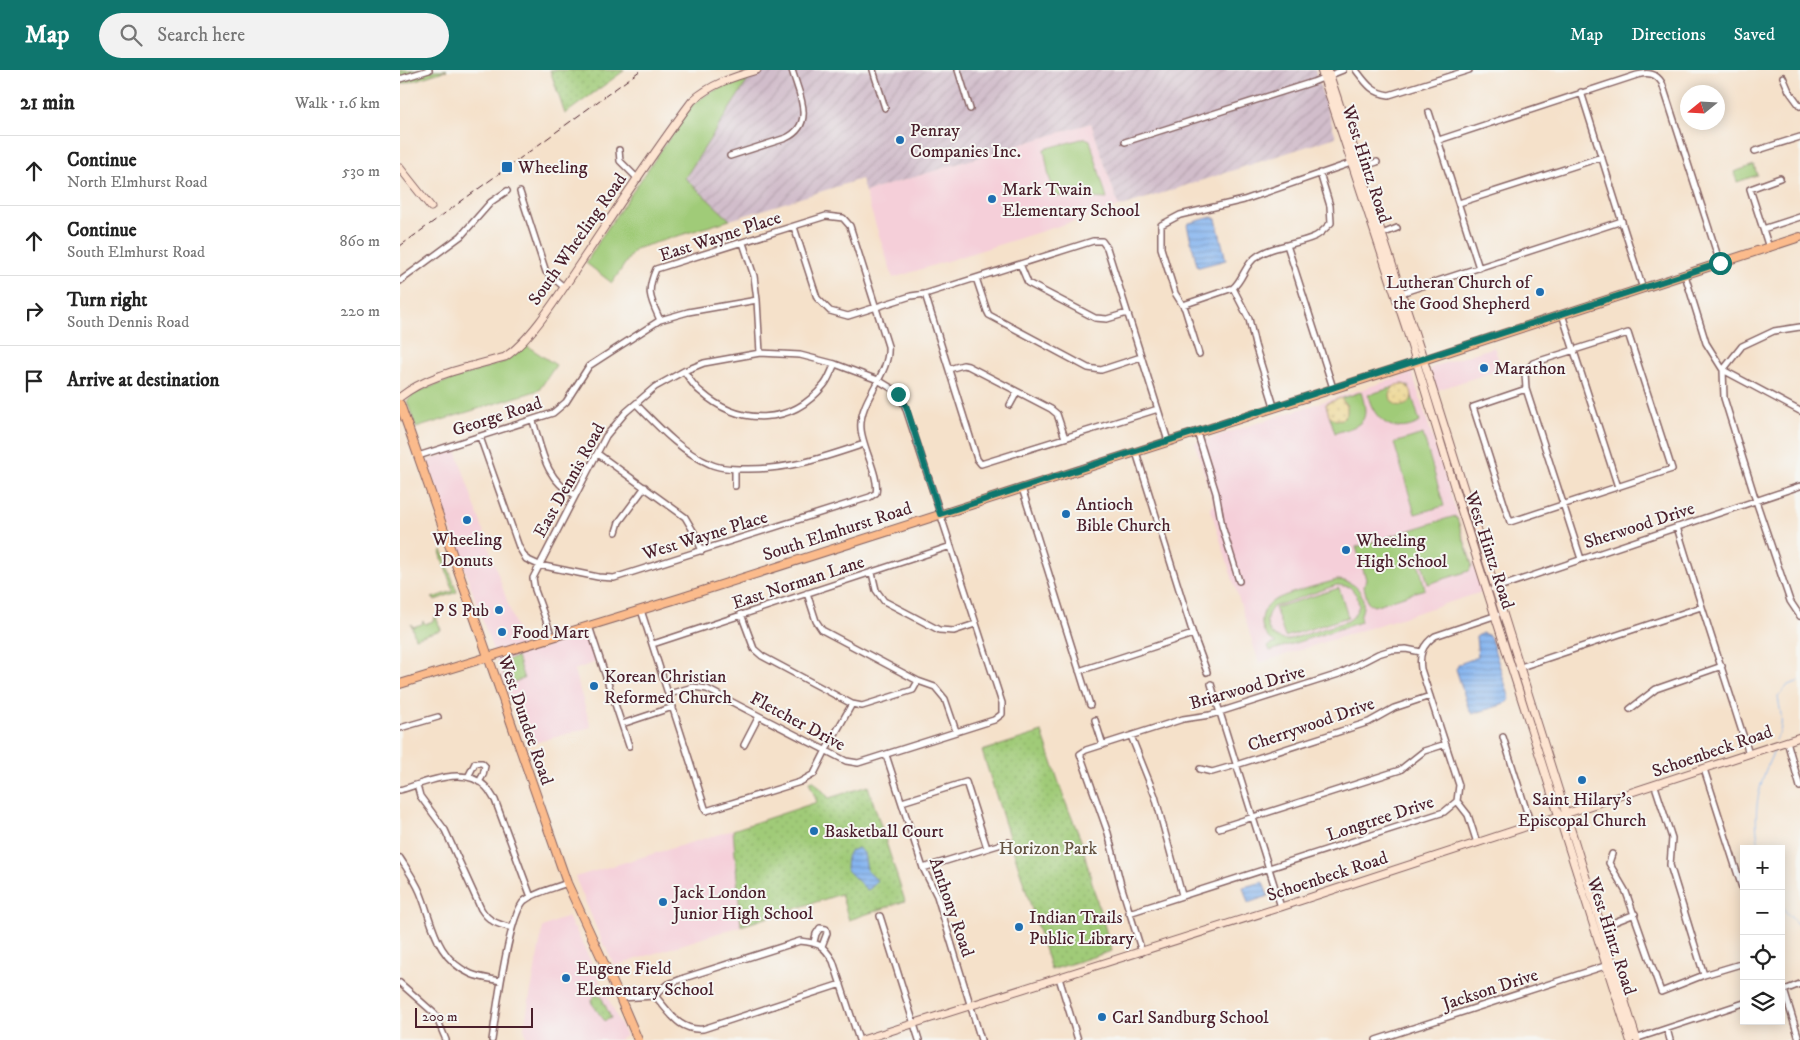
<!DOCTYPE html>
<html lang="en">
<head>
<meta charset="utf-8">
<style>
	:root { --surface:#fff; --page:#f2f2f2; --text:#222; --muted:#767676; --line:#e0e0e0; --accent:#0f766e }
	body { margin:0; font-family:"IM FELL DW Pica",serif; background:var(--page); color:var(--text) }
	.controls { position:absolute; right:15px; bottom:15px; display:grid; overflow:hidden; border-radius:0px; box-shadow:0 2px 12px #0003 }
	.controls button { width:45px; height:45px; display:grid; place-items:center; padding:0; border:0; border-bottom:1px solid var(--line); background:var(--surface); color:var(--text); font:25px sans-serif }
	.compass { position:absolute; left:1280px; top:15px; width:45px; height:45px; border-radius:50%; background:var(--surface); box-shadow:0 2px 12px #0003; rotate:252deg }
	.scale { position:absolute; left:15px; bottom:12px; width:118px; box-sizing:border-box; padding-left:5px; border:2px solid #4a1f2b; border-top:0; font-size:14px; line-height:18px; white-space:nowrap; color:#4a1f2b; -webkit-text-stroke:4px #f6f6f2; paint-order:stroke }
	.stop { position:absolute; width:15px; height:15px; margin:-11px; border:4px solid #0f766e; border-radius:50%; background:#fff }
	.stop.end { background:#0f766e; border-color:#fff; box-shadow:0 1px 5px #0008 }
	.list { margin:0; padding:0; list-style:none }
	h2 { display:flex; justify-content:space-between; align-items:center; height:65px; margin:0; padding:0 20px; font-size:21px }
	h2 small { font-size:16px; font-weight:400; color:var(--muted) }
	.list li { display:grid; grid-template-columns:32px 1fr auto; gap:15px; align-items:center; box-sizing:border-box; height:70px; padding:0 20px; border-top:1px solid var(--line) }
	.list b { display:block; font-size:19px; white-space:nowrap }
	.list p { margin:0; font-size:16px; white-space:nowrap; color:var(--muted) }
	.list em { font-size:16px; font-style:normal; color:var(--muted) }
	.icon { flex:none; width:28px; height:28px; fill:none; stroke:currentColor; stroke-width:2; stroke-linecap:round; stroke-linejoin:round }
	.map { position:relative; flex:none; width:1400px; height:970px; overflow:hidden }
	header { display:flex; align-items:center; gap:30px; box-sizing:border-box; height:70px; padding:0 25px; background:var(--accent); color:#fff }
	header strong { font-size:24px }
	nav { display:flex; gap:28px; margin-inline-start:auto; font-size:18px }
	.search { width:350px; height:45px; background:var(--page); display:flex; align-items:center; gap:12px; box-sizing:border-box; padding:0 18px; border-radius:28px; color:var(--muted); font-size:19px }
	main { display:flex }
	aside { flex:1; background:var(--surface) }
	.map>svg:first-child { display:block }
</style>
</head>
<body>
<header>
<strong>Map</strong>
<div class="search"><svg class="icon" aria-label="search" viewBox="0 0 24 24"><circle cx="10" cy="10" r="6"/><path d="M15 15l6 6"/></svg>Search here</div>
<nav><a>Map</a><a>Directions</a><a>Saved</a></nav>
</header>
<main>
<aside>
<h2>21 min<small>Walk · 1.6 km</small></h2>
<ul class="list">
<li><svg class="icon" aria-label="ahead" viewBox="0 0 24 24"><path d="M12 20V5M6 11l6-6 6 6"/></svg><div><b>Continue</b><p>North Elmhurst Road</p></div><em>530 m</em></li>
<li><svg class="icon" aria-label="ahead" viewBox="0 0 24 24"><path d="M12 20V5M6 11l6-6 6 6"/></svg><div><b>Continue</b><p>South Elmhurst Road</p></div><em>860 m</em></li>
<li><svg class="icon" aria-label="right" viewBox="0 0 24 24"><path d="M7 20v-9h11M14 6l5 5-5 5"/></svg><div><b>Turn right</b><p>South Dennis Road</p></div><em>220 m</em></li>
<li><svg class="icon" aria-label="arrive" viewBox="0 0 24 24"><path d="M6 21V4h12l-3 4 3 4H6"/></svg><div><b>Arrive at destination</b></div></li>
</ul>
</aside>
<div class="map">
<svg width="1400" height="970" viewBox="0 0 1400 970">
	<defs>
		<pattern id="industrial-furrows" width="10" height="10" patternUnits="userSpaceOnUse" patternTransform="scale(1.25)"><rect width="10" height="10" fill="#d1bdcb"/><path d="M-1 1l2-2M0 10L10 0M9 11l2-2" fill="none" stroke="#b5a2ae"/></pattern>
		<pattern id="sand-dots" width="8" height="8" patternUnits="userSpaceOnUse" patternTransform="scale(1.25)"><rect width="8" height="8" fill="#eeda9e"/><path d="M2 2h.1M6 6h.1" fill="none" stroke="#cebb88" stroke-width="1.8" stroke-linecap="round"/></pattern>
		<pattern id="park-dots" width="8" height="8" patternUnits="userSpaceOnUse" patternTransform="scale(1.25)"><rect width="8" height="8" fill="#a0cb78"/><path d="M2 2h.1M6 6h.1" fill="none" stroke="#8bae68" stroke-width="1.8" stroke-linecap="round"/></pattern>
		<pattern id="water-rules" width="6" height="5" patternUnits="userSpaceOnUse" patternTransform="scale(1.25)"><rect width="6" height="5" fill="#84b4ef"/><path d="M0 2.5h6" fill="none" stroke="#6e92c2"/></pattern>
	</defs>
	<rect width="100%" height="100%" fill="#f6f6f2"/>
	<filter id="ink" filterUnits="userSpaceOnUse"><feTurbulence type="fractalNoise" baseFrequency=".02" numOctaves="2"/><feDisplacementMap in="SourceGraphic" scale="10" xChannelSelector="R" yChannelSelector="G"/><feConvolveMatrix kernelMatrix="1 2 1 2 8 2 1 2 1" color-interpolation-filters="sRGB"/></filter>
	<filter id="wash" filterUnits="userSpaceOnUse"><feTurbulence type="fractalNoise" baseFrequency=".0096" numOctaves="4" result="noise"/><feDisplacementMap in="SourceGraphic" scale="20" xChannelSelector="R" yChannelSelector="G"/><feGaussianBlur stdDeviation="1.12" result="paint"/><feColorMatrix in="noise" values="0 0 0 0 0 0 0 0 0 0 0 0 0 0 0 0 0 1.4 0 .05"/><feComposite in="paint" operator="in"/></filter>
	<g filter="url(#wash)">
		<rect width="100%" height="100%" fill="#f5e1ca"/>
		<path fill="#f5cfd9" d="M691,53l28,84 -226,71 -28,-86z
			M1094,277l8,22 -65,21 -7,-20 2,-3z
			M1012,303l70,219 -223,71 -49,-156 4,-2 -19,-62z
			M56,380l69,204 62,-20 9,28 -22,8 17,57 -64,18 -22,-60 -78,-224z
			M333,760l8,96 -127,40 -8,-19 -2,-1 -29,-69z
			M168,846l5,12h2l51,108 -8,4h-89l-2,-2 -3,-10 19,-101z"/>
		<path fill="url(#industrial-furrows)" d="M357,0h558l21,67 -217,70 -28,-84 -226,69 -4,-13 -131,41 -45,-42 65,-101z"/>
		<path fill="#a0cb78" stroke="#757552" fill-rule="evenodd" d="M350,7l-65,101 45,42 -95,29 -23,34 -26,-20 17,-28 89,-130c18,-15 37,-21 58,-28z
			M685,68l5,2 17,59 -51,-3 -7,-19 -5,-28z
			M1354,95l3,10 -20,7 -3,-10z
			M127,276l29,19 -17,25 -123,38 -9,-27 9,-9 90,-31z
			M1003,314l6,2 11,36c-25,15 -47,-2 -52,-27z
			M961,322c10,31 1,33 -26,41l-9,-28 1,-2z
			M1023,364l21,72 -29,8 -21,-71z
			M1055,446v2h2l15,47 -3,6 -41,13 -7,-26 -3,2 7,29 -51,17 -6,-3 -4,-16 2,-8 -10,-32z
			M42,480l15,42 -22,8 -3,-2 21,-7 -13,-39z
			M937,510c14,0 28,10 26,26 0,6 -4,9 -2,16l-91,29 -2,-5 8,-3c-7,-4 -13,-10 -14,-18 -1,-8 2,-16 7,-21 9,-9 54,-20 68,-24zM937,515l13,2 7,9 2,10 -6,11 -5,4 -60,19c-19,0 -28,-19 -15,-33z
			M939,518l9,29 -63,20 -10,-29z
			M34,547h2l5,13 -26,8 -4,-14 2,3 9,-3 1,-3 2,3 8,-3z
			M117,587l7,22 -17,5 -6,-20 3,-3z"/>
		<path fill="url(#sand-dots)" stroke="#9c7c64" d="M990 325a11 11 0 1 1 22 0a11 11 0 1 1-22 0Z
			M941,328l6,8v8l-5,5 -7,1 -6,-5 -3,-10 1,-2z"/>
		<path fill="url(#park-dots)" stroke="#757552" d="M0,0h47l-47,15z
			M150,0h75l-60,44z
			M642,662l23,69 16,39 14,54 17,57 -61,19 -69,-219z
			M413,710l16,18 39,-12 37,115 -56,19 -8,-26 -100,32 -8,-96 84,-28 -8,-20z
			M196,924l5,2 10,22 -6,3c-6,-7 -9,-12 -14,-19z"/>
		<path fill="url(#water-rules)" stroke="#676a8d" d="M812,147l4,2 1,4 9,37 -27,7 -2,-2 -10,-40 2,-2z
			M1082,563l6,2 3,4 19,60 -5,5 -33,10 -3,-4 -13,-41 3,-5 19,-7 -2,-20z
			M458,778l6,5 3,18 10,9 -6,8 -4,2 -21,-21 1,-12 3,-6z
			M863,812l5,14 -20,7 -5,-16z"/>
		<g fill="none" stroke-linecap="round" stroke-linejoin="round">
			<path stroke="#84b4ef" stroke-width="1" d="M1375,670c11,-12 5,-29 3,-43l10,-12 12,-4
				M1360,779c-9,-36 -1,-68 15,-100
				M1381,833l5,9 14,15"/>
		</g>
	</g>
	<g filter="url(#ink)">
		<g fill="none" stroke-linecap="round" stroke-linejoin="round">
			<defs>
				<path id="street" d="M473,0l12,38
					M558,0l12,39
					M956,0c10,13 16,23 33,25l80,-25
					M1383,7l6,14 11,15
					M0,9l29,-9
					M1181,22l62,197
					M1029,42l50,156
					M1039,70l198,-65c11,-3 19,-2 25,8l58,180
					M725,72l188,-60 30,-12
					M219,80l1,11 18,18
					M1355,81l45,-14
					M330,86l56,-18c30,-14 13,-44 6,-68
					M958,98l19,-6
					M1380,108l-30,11 13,40 37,-12
					M120,122l26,80 18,15
					M1059,133l143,-46
					M394,157l23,71 13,13 18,5 63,-20 14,-2 168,-53h9l5,7 61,193
					M1363,159l6,19
					M982,164l15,-6
					M343,173l11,33 3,24 3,53
					M887,175l46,143
					M620,194l8,19 67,35 12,1 20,-6
					M1285,205l21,68 17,27 77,41
					M576,208l11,33 2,4 99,53 13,2 40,-13
					M0,211l61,-45 30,-34 16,-11
					M833,218l16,31 6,26 19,61
					M1001,223l221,-72
					M525,224l52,165 4,5 177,-55
					M783,235l50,-17c10,-8 12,-24 23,-31 17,-12 41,-12 60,-21 6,-3 10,-9 15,-13l-1,-17 -10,-33
					M1162,244l56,173
					M1400,257l-26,4 -32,15 -19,24 1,28 32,103 34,100 10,15
					M799,284l-14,-45 -10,-16 -14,-45v-23l19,-10 64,-15 110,-38
					M549,299l14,-4 5,1 83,43 6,5 8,24
					M284,301c5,7 10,16 17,21 38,34 90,34 123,-7 5,-6 7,-14 11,-21
					M1126,319l-53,18 37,115 162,-53 -44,-136 -95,30 -8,10 1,16 55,170
					M236,334c22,22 44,47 74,60 10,5 24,5 34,5 45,1 78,-11 120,-25
					M610,335l7,-13
					M133,351c9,29 12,59 42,74
					M797,362l19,61 6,33 17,55
					M80,367l39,110 7,12 13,6 59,12 16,1 256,-81 6,-4c4,-15 -14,-47 -15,-64 -3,-29 30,-55 27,-83l-38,-120 -7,-8 -17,-2 -170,53c-10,23 -6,29 4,51
					M736,382l57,182 14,38
					M198,384l87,63 10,17 7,17
					M18,386l135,-43 13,-11 23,-36 71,-46 28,-8 69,-12
					M335,416v-17
					M622,418l68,217
					M1277,457c23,76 48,151 72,227
					M216,462l3,-10 26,-35
					M472,503l4,17 8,11 55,29 15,1 21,-7
					M1093,519l307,-103
					M407,523l9,28 6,9 96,51 17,6 10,12 11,32
					M241,540l65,201 94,-29 14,-8 12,-24 26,-46
					M341,544l13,35 8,7 90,48 10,2 51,-16 5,-9
					M189,556l40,120
					M152,567l-17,-47 -2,-12 73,-142 20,-24 29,-25 29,-16 20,-8 56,-10 40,2 35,9 43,16 18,11 9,15 97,297v11l-8,6 -136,43 -12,-2 -139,-72 -14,-2 -24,7
					M253,574l298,-98
					M1118,598l183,-61
					M679,601l114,-37
					M811,614l70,223
					M1230,639l26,-20 66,-23
					M695,650l8,25
					M222,654l51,-17
					M0,658l38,-11
					M731,666l24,60 27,99
					M1103,667l28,88
					M1387,671l13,46
					M344,675l15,-29
					M486,685l37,113 14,28 44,144
					M800,699l12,3 24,-7 133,-43 25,-14 36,-12
					M1304,699l40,125
					M68,707l7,-14h7l3,3 -2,9 -4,7
					M17,715l3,11 25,34 36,79c8,13 17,15 31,19
					M1255,716l17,52 -2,27 34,110
					M0,720c25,-7 64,-26 86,-3 4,4 6,9 9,13l36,97
					M1057,731l11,14 9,28
					M502,732l64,-20 21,66
					M819,758l181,-58 24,-19 22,-7
					M1212,784l-3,9 17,29 35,100 43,-17 40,-12
					M0,788c7,11 15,22 20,34 13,31 15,66 51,82 9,4 21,5 30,7
					M523,798l85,-26
					M729,843l315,-101 13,-11 2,-16 -38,-116c-2,-14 1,-24 14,-33l62,-21
					M480,846l39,124
					M1202,861l10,-8 23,-9
					M414,872l2,-8 4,-6 6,1 1,4 -5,13
					M742,882l-21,-67 -13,-52 -28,-79 6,-4 97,-31 27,-4 129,-41 39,-20 13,-4 15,-1 15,3
					M659,908l19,62
					M0,913l35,31 11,26
					M1384,920l15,49 -1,1
					M1382,921l18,-7
					M255,926l11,-11 18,-7 116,-37c18,2 23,3 33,20l26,79
					M220,928l35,-2c15,16 23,35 48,33l138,-45
					M1267,959l3,11
					M1235,969l109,-36
					M92,970c4,-26 16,-123 32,-139 9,-8 31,-13 43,-18
					M976,970l232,-75"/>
				<path id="secondary" d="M921,0l85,258 55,181 169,531
					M928,0l93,282 216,688
					M0,98l31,39
					M0,327c29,-23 70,-30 105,-40 27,-18 55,-64 74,-92 37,-55 73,-111 113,-164 19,-17 41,-24 65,-31
					M462,970l419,-133 519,-170"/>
				<path id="primary" d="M0,334l167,479 53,115 18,42
					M0,614l280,-86 737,-236 383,-125"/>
			</defs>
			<use href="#street" stroke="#866363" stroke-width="8"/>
			<use href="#secondary" stroke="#866363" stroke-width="9"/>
			<use href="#primary" stroke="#866363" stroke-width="10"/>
			<use href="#street" stroke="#fff" stroke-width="5"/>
			<use href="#secondary" stroke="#fde4d1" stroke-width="7"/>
			<use href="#primary" stroke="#fbbb8c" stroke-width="8"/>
			<path stroke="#4a1f2b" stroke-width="1" stroke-dasharray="8 4" stroke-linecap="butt" d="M0,176l241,-176"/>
		</g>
	</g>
	<g fill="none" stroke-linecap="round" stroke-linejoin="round" filter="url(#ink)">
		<path stroke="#0f766e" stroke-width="6" d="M498,324l8,12 34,108 780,-251"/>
	</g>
	<g fill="#1f6fb2" stroke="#f6f6f2" stroke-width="2">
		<circle cx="500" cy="70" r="5"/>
		<rect x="101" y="91" width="12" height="12" rx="2.5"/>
		<circle cx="592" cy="129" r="5"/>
		<circle cx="1140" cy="222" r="5"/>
		<circle cx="1084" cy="298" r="5"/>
		<circle cx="666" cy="444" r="5"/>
		<circle cx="67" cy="450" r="5"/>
		<circle cx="946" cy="480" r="5"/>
		<circle cx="99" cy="540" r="5"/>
		<circle cx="102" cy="562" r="5"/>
		<circle cx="194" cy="616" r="5"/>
		<circle cx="1182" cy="710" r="5"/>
		<circle cx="414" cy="761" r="5"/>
		<circle cx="263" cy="832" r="5"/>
		<circle cx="619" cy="857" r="5"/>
		<circle cx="166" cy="908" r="5"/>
		<circle cx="702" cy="947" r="5"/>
	</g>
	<g text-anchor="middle" stroke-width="4" stroke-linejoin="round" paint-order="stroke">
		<g font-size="18" fill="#4a1f2b" stroke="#f6f6f2" text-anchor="start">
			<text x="510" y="66">Penray<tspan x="510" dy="21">Companies Inc.</tspan></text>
			<text x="118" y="103">Wheeling</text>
			<text x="602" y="125">Mark Twain<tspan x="602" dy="21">Elementary School</tspan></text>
			<text x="1130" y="218" text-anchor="end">Lutheran Church of<tspan x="1130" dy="21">the Good Shepherd</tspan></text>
			<text x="1094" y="304">Marathon</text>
			<text x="676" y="440">Antioch<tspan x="676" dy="21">Bible Church</tspan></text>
			<text x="67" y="475" text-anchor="middle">Wheeling<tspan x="67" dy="21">Donuts</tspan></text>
			<text x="956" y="476">Wheeling<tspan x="956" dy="21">High School</tspan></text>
			<text x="89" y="546" text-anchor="end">P S Pub</text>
			<text x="112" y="568">Food Mart</text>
			<text x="204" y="612">Korean Christian<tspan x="204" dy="21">Reformed Church</tspan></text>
			<text x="1182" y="735" text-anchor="middle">Saint Hilary's<tspan x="1182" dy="21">Episcopal Church</tspan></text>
			<text x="424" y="767">Basketball Court</text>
			<text x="273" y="828">Jack London<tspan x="273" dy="21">Junior High School</tspan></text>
			<text x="629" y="853">Indian Trails<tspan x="629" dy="21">Public Library</tspan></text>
			<text x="176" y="904">Eugene Field<tspan x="176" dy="21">Elementary School</tspan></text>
			<text x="712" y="953">Carl Sandburg School</text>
		</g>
		<g font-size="18" fill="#4a1f2b" stroke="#f6f6f2">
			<text transform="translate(967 94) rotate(72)" y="6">West Hintz Road</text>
			<text transform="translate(320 166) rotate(-18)" y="6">East Wayne Place</text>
			<text transform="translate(177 169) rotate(-55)" y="6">South Wheeling Road</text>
			<text transform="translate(97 346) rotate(-18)" y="6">George Road</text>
			<text transform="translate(169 410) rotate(-61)" y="6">East Dennis Road</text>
			<text transform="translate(1239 455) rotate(-18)" y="6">Sherwood Drive</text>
			<text transform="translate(437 461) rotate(-18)" y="6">South Elmhurst Road</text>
			<text transform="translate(305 465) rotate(-17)" y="6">West Wayne Place</text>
			<text transform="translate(1090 480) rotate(72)" y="6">West Hintz Road</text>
			<text transform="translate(398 512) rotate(-18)" y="6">East Norman Lane</text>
			<text transform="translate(847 617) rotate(-16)" y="6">Briarwood Drive</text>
			<text transform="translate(126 650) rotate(71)" y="6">West Dundee Road</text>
			<text transform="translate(398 651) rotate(28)" y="6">Fletcher Drive</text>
			<text transform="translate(911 654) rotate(-19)" y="6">Cherrywood Drive</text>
			<text transform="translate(1312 681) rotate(-19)" y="6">Schoenbeck Road</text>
			<text transform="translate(980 748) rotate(-18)" y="6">Longtree Drive</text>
			<text transform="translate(927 806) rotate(-18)" y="6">Schoenbeck Road</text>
			<text transform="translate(552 837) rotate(71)" y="6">Anthony Road</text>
			<text transform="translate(1212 866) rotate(72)" y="6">West Hintz Road</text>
			<text transform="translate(1090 919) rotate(-18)" y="6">Jackson Drive</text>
		</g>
		<g font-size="18" fill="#645342" stroke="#f6f6f2">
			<text x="648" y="784">Horizon Park</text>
		</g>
	</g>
</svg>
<div class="controls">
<button>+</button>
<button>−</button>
<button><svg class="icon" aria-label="locate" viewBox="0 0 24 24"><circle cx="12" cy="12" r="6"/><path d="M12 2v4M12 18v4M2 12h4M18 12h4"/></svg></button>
<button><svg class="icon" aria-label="layers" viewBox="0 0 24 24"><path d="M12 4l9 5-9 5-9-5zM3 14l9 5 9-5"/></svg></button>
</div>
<svg class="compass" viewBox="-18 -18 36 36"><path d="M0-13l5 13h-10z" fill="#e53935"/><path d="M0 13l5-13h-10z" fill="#767676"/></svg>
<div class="scale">200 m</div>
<div class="stop" style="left:1320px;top:193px"></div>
<div class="stop end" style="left:498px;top:324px"></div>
</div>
</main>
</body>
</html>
